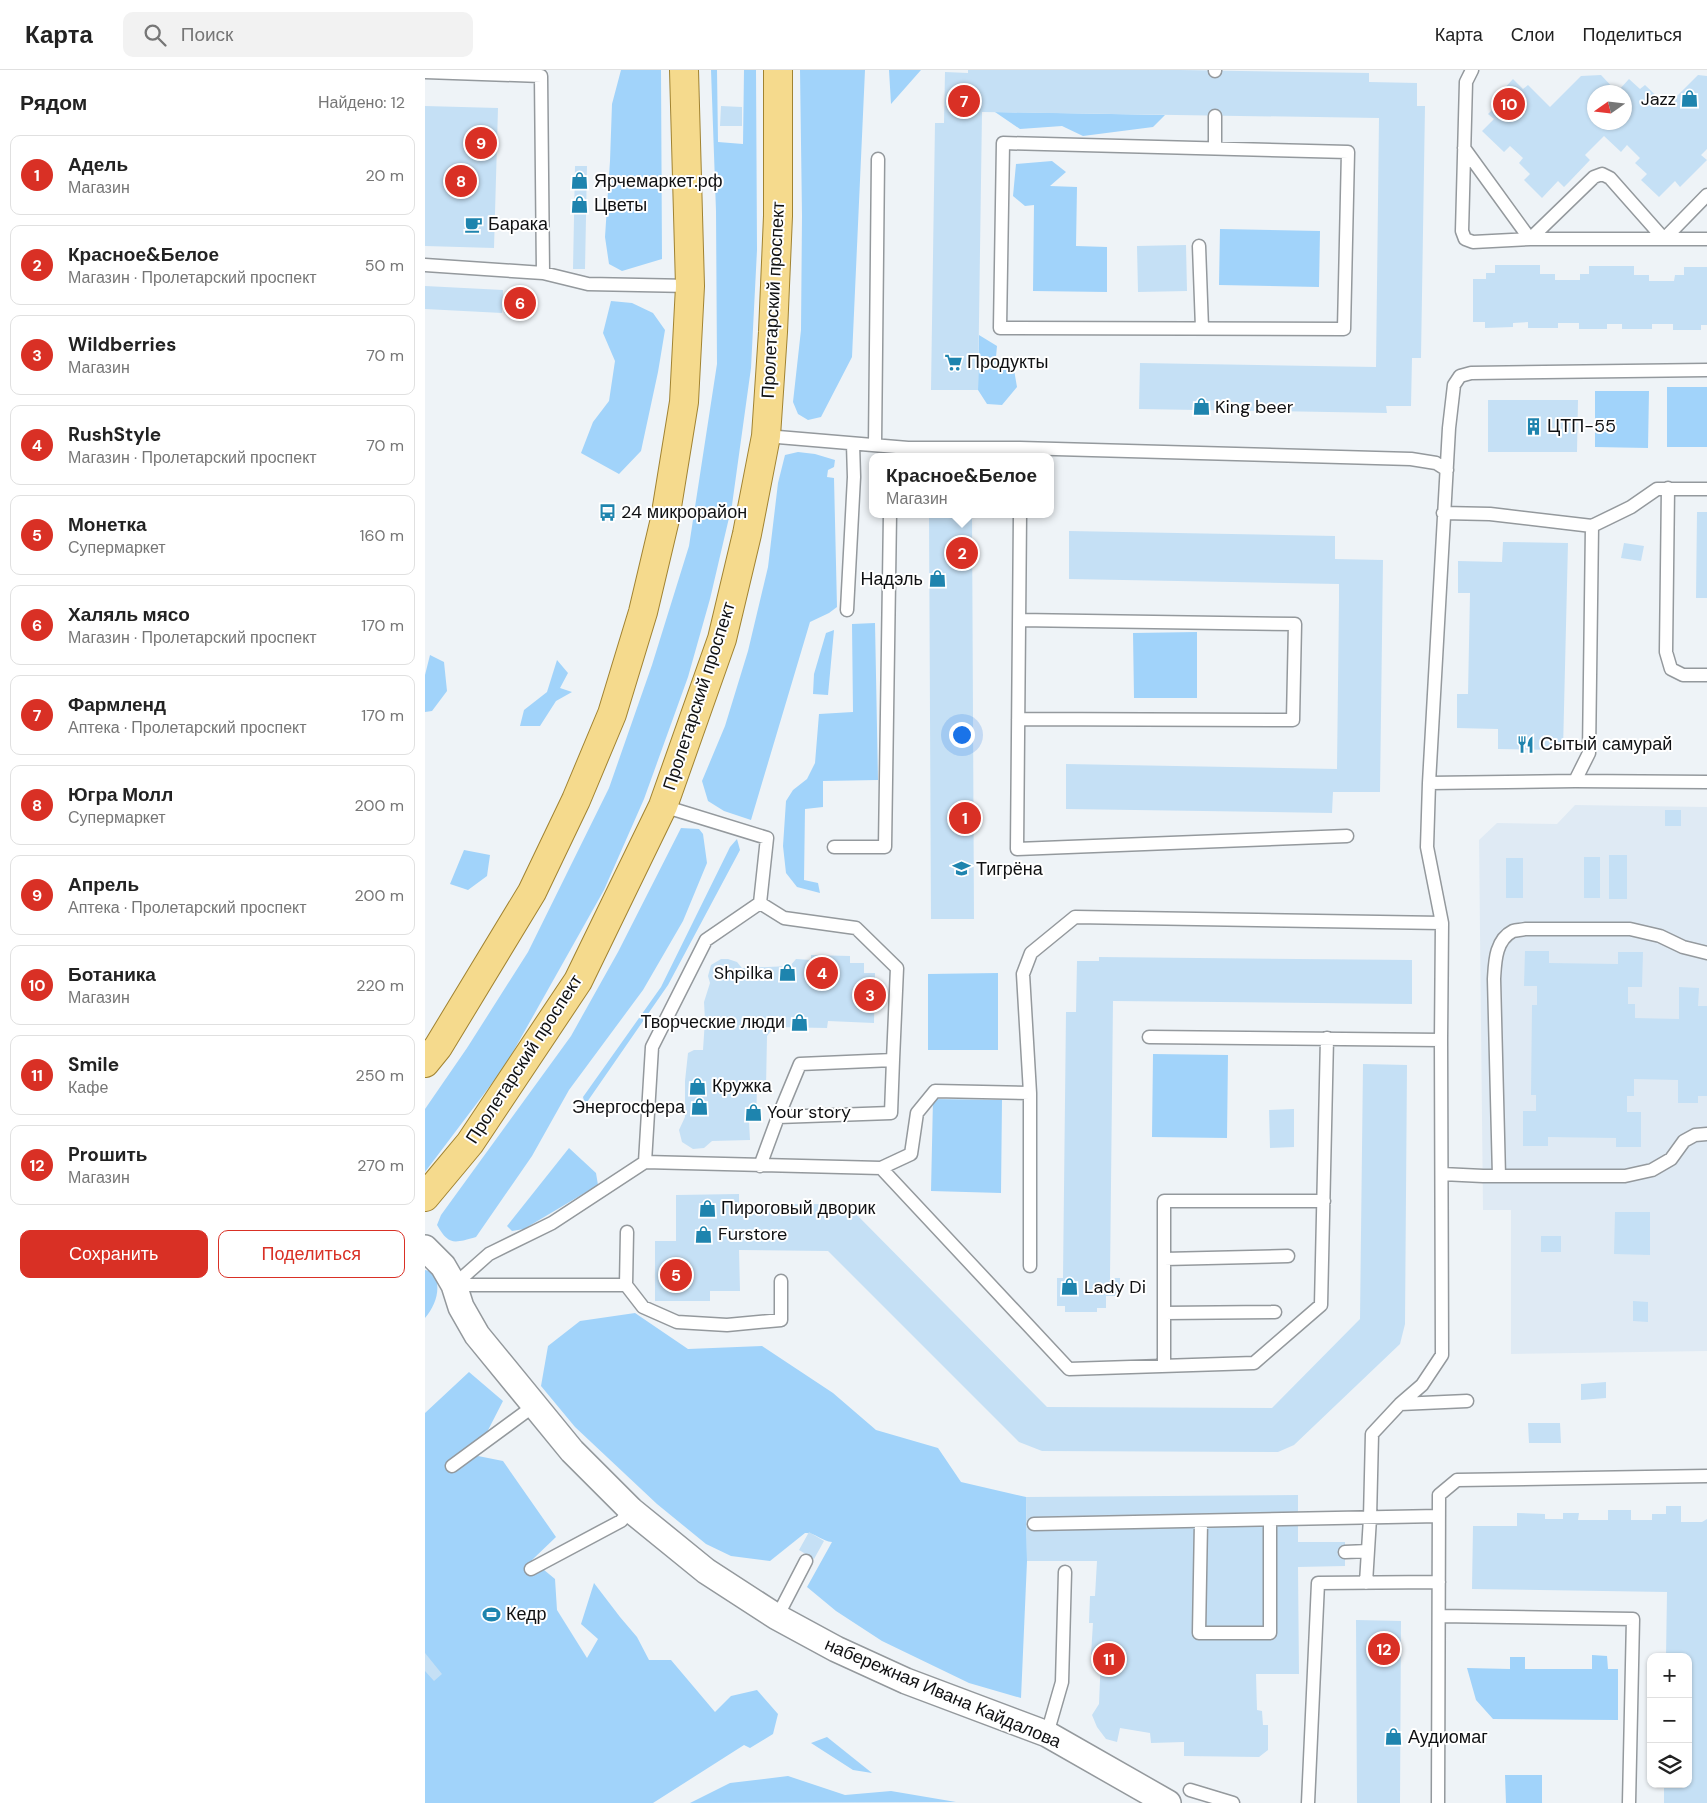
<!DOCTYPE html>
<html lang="ru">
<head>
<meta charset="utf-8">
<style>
	:root { --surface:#fff; --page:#f2f2f2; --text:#222; --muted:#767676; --line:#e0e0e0; --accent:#d93025 }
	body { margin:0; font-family:"DM Sans",sans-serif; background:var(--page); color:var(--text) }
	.controls { position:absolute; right:15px; bottom:15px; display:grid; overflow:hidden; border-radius:10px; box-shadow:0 1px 4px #0004 }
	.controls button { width:45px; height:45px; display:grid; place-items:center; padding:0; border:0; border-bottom:1px solid var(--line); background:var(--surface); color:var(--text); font:25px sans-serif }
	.compass { position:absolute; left:1162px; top:15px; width:45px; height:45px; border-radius:50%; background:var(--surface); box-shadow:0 1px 4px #0004; rotate:256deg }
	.you { position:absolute; left:536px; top:664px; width:18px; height:18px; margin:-12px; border:4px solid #fff; border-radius:50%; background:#1a73e8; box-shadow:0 0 0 8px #1a73e833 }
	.badge { display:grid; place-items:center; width:32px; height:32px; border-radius:50%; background:var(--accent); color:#fff; font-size:16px; font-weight:700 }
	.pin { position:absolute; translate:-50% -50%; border:2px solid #fff; box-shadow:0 1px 5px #0006 }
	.popup { position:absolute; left:444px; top:383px; width:185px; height:65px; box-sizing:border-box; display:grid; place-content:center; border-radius:10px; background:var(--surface); filter:drop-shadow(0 1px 4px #0005); font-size:16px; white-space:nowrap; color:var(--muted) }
	.popup b { font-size:19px; color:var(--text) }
	.popup::after { content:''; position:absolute; left:50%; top:100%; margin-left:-10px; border:10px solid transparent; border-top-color:var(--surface) }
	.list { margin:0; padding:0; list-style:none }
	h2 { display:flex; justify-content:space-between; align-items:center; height:65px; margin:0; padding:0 20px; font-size:21px }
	h2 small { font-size:16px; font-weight:400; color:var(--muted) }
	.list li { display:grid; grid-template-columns:32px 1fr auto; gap:15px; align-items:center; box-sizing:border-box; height:80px; margin:0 10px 10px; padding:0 10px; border:1px solid var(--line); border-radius:10px }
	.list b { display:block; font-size:19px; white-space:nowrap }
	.list p { margin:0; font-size:16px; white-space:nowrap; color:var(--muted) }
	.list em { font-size:16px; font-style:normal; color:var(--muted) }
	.actions { display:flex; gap:10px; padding:15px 20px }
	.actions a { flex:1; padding:11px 0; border:1px solid var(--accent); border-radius:10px; text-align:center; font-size:18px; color:var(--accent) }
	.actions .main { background:var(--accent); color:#fff }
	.icon { flex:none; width:28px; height:28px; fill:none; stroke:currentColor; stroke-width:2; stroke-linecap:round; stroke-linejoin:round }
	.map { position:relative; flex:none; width:1282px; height:1733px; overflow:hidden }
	header { display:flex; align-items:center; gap:30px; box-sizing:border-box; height:70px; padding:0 25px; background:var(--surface); border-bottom:1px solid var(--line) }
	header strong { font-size:24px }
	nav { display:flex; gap:28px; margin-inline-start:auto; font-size:18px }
	.search { width:350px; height:45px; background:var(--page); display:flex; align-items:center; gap:12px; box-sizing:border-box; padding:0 18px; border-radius:10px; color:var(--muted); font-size:19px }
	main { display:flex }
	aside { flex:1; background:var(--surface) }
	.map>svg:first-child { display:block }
</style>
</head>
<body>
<header>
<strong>Карта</strong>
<div class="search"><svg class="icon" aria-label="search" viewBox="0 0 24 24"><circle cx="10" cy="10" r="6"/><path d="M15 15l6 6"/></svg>Поиск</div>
<nav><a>Карта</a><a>Слои</a><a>Поделиться</a></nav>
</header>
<main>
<aside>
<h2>Рядом<small>Найдено: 12</small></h2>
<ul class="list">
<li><span class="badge">1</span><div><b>Адель</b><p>Магазин</p></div><em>20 m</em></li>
<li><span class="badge">2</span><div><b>Красное&amp;Белое</b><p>Магазин · Пролетарский проспект</p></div><em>50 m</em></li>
<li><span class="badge">3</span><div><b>Wildberries</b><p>Магазин</p></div><em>70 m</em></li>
<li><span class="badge">4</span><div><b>RushStyle</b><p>Магазин · Пролетарский проспект</p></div><em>70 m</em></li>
<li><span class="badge">5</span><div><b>Монетка</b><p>Супермаркет</p></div><em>160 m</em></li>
<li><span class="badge">6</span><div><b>Халяль мясо</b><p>Магазин · Пролетарский проспект</p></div><em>170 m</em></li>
<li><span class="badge">7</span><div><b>Фармленд</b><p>Аптека · Пролетарский проспект</p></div><em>170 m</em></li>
<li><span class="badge">8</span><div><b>Югра Молл</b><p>Супермаркет</p></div><em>200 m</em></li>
<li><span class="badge">9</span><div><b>Апрель</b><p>Аптека · Пролетарский проспект</p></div><em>200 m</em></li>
<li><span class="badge">10</span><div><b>Ботаника</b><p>Магазин</p></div><em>220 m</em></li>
<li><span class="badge">11</span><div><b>Smile</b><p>Кафе</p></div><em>250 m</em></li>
<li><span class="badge">12</span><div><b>Proшить</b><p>Магазин</p></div><em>270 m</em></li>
</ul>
<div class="actions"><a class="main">Сохранить</a><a>Поделиться</a></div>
</aside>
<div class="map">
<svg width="1282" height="1733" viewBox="0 0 1282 1733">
	<rect width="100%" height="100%" fill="#eef3f7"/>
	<path fill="#dfeaf4" d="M1150,735l132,2v544l-196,3v-144h-28l-4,-370 18,-17 60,1z"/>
	<path fill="#a1d3fa" d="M196,0h40l1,189 -40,12 -13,-7 -4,-27 5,-76 2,-57z
		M286,0h6l1,72 25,2 1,-74h12l1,180 -6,118 -19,137 -22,94 -22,78 -44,122 -40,91 -99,176 -80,106v-63l42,-61 61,-96 81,-164 43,-123 37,-119 28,-182 -1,-153z
		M375,0h65l-13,287 -31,60 -13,3 -10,-6 -5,-12 8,-72 1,-114z
		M464,0h32l-30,34z
		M570,42l170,3 -12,12 -70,9 -21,-10 -42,3z
		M627,91l14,11 -16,14 27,1 -1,59 31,1v45l-74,-1 1,-86 -9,1 -12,-10 3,-32z
		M795,159l100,2 -1,56 -100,-2z
		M186,231l21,2 21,10 12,17 -7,42 -17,79 -22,23 -38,-21 12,-31 16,-21 6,-40 -12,-28z
		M554,265l18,11 -1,11 17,7 4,23 -15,18 -15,-1 -9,-14z
		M1242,317h40v60h-40z
		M1170,321h54l-1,57 -53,-1z
		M373,382l17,2 20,6 -1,7 -6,3 -1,7 7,1 3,129 -8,6 -19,9 -59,198 -27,-9 -16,-10 -6,-20 23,-55 23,-75 20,-84 10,-84 7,-28z
		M450,553l3,157 -55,1v26l-18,2 -1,71 14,3 2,10 -23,-6 -11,-14 -3,-27 3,-45 7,-11 14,-11 8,-16 4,-49 34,-2 -1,-88z
		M409,560l-6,65 -15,-1 1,-20 12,-41z
		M772,562v66h-63l-1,-65z
		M5,585l14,7 3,29 -15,20 -7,1v-37z
		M132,590l11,13 -8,15 12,4 -16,9 -16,25h-20l4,-16 23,-18z
		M256,758l18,1 4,5 4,29 -24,58 -40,69 -74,100 -37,66 -56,81c-22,6 -27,9 -39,-12l4,-10 130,-179 47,-84z
		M312,769l3,11 -72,135 -83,120 -2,-8 78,-110 69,-140z
		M39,780l26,5 -3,21 -19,14 -18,-6z
		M573,903v77h-70v-76z
		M728,984l75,1 -1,83 -75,-1z
		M508,1029l69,1 -1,93 -70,-2z
		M144,1078l27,25 2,12 -74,44 -12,2 -5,-5z
		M0,1200l8,2c9,15 3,33 -8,46z
		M210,1243l53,36 74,-3 71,47 43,37 62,18 23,34 65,15 1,64 -6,137 -52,-15 -87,-42 -46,-30 -29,-24 25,-45c-10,-1 -18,-10 -27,-9l-35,28 -39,-5 -25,-12 -49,-40 -82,-77 -34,-41 7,-40 32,-25z
		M44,1302l34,29 -20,39 -10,15 30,6 53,76 -24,23 23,19 2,31 30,48 11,-19 -17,-15 13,-41 26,34 17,20 12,23h22l44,52 16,-16 26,-6 21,24 -5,20 -23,14 -6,-3 -91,58h-228v-390z
		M1167,1585l15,1 1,13h10v51l-125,-1 -17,-19 -9,-32 43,1v-12h15v12h67z
		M402,1667l45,36 -19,-3 -42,-27z
		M1080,1705h37v28h-36z
		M363,1706l57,19 46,-4 65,11 -266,1 40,-20z"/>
	<path fill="#c5e0f5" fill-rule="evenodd" d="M543,0h212l189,3v9l48,1v23h8l-4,252h-9l-1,48h-25l1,7 -248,-4 1,-46 236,4 3,-249 -397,-6 -4,278h-47l4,-267h9l1,-51 23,1z
		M1176,5l16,17 12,-13 11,10 5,-4 22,21 31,-31 9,1v73l-6,6 6,5 -27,27 -5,-6 -16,16 -18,-17 6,-6 -12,-11 5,-5 -13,-13 -6,7 -17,-16 -19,19 5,5 -20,21 -6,6 -6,-6 -16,17 -18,-18 6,-6 -11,-11 4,-5 -13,-12 -6,6 -22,-21 12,-12 -6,-5 17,-17 -4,-5 12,-13 10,10 5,-4 22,22 31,-31zM1170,22h30v30h-30z
		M0,36l73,2 -4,140 -69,-2z
		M296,36l21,1v19h-22z
		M150,96h12l-2,103h-12z
		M761,175l1,46 -49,1 -1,-46z
		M1070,195h45v9h15v6h25v-6h9v-8h45v9h15v6h25l1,-6h9v-8h23v58h-6v5h-28v-6h-21v5h-30v-5h-15v5h-28v-6h-21v5h-30v-6l-15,1v4l-28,1v-6h-12v-43h13v-6h9z
		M0,216l78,4 -1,23 -77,-4z
		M81,221l23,1 -2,23 -23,-2z
		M1063,330h90l-1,52h-89z
		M1272,442h10v86h-11z
		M504,444h43l2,405h-43z
		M644,461l266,5v23l48,1 -3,232h-47l-1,21 -266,-4v-45l271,5 2,-169v-16l-270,-5z
		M1078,472l65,1 -5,207 -65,-1v-20l-41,-1v-34h11l2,-101h-12v-32l44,1z
		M1199,473l20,3 -3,15 -20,-3z
		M1240,740h16v16h-16z
		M1184,785h18v44h-18z
		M1159,787h16v41h-16z
		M1081,788h17v40h-17z
		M1100,881h24v12l69,1v-12h25l-1,35h-14v17h7v14l44,1v-32l20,1 -1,18h9v90h-9v7h-20v-23l-44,-1v17h-7v16h14v35h-25v-9l-68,-1v9h-25v-35h13v-16h-5l1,-90h5v-19h-13z
		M386,885l39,1v7h14v10h11l-1,50 -46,-2 -1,7 -53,-1 -7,9 -1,52h-9l-1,34h-7l1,18 -38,1 -8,7 -11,1 -11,-7 -3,-12 6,-13v-36l3,-28 6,-3h9l2,-30 -1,-18 6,-19 -2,-7 3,-11 10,-6h7l9,3 5,6 48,-2 6,-7 15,1z
		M674,887l313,3v44l-299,-3 -3,277h10v18h-14v12h-9v4h-32v-6h-8v-28h6l3,-266h10l1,-51h22z
		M938,994l44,1 -2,259 -5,20 -106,101 -16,7 -236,-1 -23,-9 -191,-191 -89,-1 1,41h-30v10h-55v-60h21v-46l63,-1v10h96l19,8 193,195 225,1 88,-89z
		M869,1039v38l-24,1 -1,-38z
		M1190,1142h35v43l-36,-1z
		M1116,1166h20v16h-20z
		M1208,1231l15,1v20l-15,-1z
		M1181,1312v16l-25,2v-16z
		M1103,1353h32l1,20h-32z
		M873,1425v47h47v24l-47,1 1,107h-43l1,36 5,1 1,14h5v25l-9,7 -75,-1v-14l-33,1 -1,-10 -30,-5 -3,14 -11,-3 -9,-12 -5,-12 7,-11 2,-48 -10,-1 2,-32h-4l1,-27h5l2,-35h-70l-1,-64z
		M1241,1436h15v16h21l5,-3v284h-43v-19h24v-127h-22l1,-65 -195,-3 1,-63h44v-13l28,1v5h18v-6h16l-1,7h30v-10h23v10h21v-6h14z
		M384,1462l15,9 -10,18 -15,-9z
		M931,1550l45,1 -1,182h-43z
		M0,1583l17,21 -8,7 -9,-10z"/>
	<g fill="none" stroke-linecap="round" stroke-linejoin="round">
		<defs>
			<path id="service" d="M790,0v1
				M1047,0l-6,12 -4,149 3,8 8,3 57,-3h177
				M0,2l116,4 2,197 45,11 102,2
				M790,46v32
				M578,73l345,9 -4,177 -344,-1z
				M1039,78l66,91 64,-62 8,-3 8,4 54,61 43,-44
				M774,176l3,82
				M0,195l118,8
				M341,366l142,12h112l391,11 25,4 11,7
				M450,375l3,-286
				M1243,418l-2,164 5,17 12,6h24
				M1018,443l47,1 102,12 -3,227 -14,28
				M595,444l-3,335 330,-13
				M1167,456l39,-19 26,-18h50
				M422,540l7,-133 -1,-33
				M593,649l275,1 2,-96 -276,-4
				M1004,713l146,-2 132,1
				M409,777h51l5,-333
				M335,833l24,15 72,10 41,40 -4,92
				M724,967l292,3 1,315 -20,30 -22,19 -28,30 -2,84 -4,65
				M1016,970l1,-117 -15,-76 2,-64 20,-355 5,-43 6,-9 11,-3 236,-3
				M220,1092l7,-115 54,-107 54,-37 7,-65 -104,-32
				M335,1096l18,-49 22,-53 93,-4 -2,53 -113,4
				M456,1098l30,-14 6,-41 18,-22 95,2
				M1017,1104l41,2h142l27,-6 19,-11 13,-18 11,-6 12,-1
				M1074,1106l-5,-197c1,-16 1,-39 19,-48 4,-1 9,-1 12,-2h105l30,7 23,11 24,6
				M202,1162l-1,53 17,22 34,15 50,3 54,-5v-39
				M739,1189l124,-3
				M605,1196v-173l-7,-119 8,-21 44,-36 367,6
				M29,1215l35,-31 63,-31 93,-61 236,6 188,201 185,-6 67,-58 6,-267
				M29,1215h172
				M739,1243l111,-1
				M739,1296v-165h160
				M975,1334l67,-3
				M27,1396l83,-61
				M776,1452l-2,111h71v-112
				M609,1454l405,-8
				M920,1482l23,-1
				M106,1499l90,-48 10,-11
				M1014,1546l194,3 -4,184
				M352,1547l29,-56
				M622,1664l15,-52 3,-110
				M765,1720l43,13
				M883,1733l10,-220 121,-1
				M1013,1733l1,-308 18,-15 250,-4"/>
			<path id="minor" d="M0,1178l18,18 11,19 7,22 16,28 95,116 59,59 75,61 71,46 59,32 70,32 141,53 121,69"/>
			<path id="primary" d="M0,993l13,-16 94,-155 44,-92 36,-86 31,-102 22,-93 19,-117 6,-116 -6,-216
				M0,1127l45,-54 108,-162 85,-175 59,-167 25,-105 19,-98 7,-104 5,-116v-146"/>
		</defs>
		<use href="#service" stroke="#94999d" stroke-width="15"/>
		<use href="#minor" stroke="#94999d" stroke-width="28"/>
		<use href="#primary" stroke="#a18331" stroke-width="30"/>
		<use href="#service" stroke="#fff" stroke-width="12"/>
		<use href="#minor" stroke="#fff" stroke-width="25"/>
		<use href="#primary" stroke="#f5da8d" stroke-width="28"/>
	</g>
	<defs>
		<symbol id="shop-bare" viewBox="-9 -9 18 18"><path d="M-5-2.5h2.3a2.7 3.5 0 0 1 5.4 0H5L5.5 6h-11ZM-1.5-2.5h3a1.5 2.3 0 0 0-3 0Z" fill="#1e84ae" stroke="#fff" stroke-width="2.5" paint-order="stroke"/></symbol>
		<symbol id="cafe-bare" viewBox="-9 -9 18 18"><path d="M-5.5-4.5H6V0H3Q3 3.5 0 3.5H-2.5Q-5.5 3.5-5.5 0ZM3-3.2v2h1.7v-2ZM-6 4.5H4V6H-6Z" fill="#1e84ae" stroke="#fff" stroke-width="2.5" paint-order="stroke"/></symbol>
		<symbol id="supermarket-bare" viewBox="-9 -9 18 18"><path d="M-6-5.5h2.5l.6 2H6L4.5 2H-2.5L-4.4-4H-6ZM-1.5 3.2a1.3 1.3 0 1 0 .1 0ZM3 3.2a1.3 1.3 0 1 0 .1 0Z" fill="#1e84ae" stroke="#fff" stroke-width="2.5" paint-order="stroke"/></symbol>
		<symbol id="building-bare" viewBox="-9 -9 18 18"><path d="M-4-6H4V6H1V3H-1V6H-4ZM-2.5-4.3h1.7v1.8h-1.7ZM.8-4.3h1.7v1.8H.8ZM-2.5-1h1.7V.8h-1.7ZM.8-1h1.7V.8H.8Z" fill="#1e84ae" stroke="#fff" stroke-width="2.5" paint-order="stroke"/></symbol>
		<symbol id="bus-bare" viewBox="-9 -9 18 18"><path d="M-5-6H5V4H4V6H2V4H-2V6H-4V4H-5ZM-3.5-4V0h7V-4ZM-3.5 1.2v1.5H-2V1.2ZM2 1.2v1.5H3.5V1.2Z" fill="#1e84ae" stroke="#fff" stroke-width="2.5" paint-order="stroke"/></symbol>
		<symbol id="restaurant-bare" viewBox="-9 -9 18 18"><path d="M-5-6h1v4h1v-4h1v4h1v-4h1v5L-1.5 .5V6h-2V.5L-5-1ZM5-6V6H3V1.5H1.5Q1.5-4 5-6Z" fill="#1e84ae" stroke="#fff" stroke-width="2.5" paint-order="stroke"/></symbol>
		<symbol id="school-bare" viewBox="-9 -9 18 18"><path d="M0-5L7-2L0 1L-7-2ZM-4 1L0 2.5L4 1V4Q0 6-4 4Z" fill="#1e84ae" stroke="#fff" stroke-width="2.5" paint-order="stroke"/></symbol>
		<symbol id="stadium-bare" viewBox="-9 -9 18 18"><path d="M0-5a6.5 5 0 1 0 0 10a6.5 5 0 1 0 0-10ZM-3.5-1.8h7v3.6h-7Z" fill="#1e84ae" stroke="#fff" stroke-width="2.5" paint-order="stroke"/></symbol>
	</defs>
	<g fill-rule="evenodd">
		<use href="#shop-bare" x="1252" y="16" width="25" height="25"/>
		<use href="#shop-bare" x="142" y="98" width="25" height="25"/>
		<use href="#shop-bare" x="142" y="122" width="25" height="25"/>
		<use href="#cafe-bare" x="36" y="142" width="25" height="25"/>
		<use href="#supermarket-bare" x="516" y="280" width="25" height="25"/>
		<use href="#shop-bare" x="764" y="324" width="25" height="25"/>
		<use href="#building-bare" x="1096" y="344" width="25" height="25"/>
		<use href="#bus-bare" x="170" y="430" width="25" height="25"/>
		<use href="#shop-bare" x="500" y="496" width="25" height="25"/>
		<use href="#restaurant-bare" x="1088" y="662" width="25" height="25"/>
		<use href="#school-bare" x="524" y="786" width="25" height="25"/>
		<use href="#shop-bare" x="350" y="890" width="25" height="25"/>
		<use href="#shop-bare" x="362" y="940" width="25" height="25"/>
		<use href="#shop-bare" x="260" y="1004" width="25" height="25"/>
		<use href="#shop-bare" x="262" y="1024" width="25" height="25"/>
		<use href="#shop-bare" x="316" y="1030" width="25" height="25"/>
		<use href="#shop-bare" x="270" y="1126" width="25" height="25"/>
		<use href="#shop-bare" x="266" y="1152" width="25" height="25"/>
		<use href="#shop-bare" x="632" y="1204" width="25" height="25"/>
		<use href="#stadium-bare" x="54" y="1532" width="25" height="25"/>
		<use href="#shop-bare" x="956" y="1654" width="25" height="25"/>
	</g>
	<g text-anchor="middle" stroke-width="4" stroke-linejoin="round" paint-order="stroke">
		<g font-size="18" fill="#101113" stroke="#fff" text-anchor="start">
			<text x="1251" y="35" text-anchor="end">Jazz</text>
			<text x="169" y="117">Ярчемаркет.рф</text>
			<text x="169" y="141">Цветы</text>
			<text x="63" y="160">Барака</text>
			<text x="542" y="298">Продукты</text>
			<text x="790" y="343">King beer</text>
			<text x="1122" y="362">ЦТП-55</text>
			<text x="196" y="448">24 микрорайон</text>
			<text x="498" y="515" text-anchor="end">Надэль</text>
			<text x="1115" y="680">Сытый самурай</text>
			<text x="551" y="805">Тигрёна</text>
			<text x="348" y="909" text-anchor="end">Shpilka</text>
			<text x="360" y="958" text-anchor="end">Творческие люди</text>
			<text x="287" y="1022">Кружка</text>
			<text x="260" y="1043" text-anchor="end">Энергосфера</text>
			<text x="342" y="1048">Your story</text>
			<text x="296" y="1144">Пироговый дворик</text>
			<text x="293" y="1170">Furstore</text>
			<text x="659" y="1223">Lady Di</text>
			<text x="81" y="1550">Кедр</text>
			<text x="983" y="1673">Аудиомаг</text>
		</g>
		<g font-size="18" fill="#101113" stroke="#fff">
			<text transform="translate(348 230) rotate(-87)" y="6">Пролетарский проспект</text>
			<text transform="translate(274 626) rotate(-72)" y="6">Пролетарский проспект</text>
			<text transform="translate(99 989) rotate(-57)" y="6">Пролетарский проспект</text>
			<text transform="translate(518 1623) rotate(23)" y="6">набережная Ивана Кайдалова</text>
		</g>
	</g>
</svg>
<div class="controls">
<button>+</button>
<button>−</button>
<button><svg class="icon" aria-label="layers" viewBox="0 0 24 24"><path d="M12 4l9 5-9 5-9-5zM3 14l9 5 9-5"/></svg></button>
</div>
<svg class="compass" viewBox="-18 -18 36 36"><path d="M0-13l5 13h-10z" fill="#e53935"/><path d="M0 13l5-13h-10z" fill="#767676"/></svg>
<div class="you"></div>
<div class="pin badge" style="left:540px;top:748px">1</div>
<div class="pin badge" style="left:537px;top:483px">2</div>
<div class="popup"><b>Красное&amp;Белое</b>Магазин</div>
<div class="pin badge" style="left:445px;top:925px">3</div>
<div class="pin badge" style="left:397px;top:903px">4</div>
<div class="pin badge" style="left:251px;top:1205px">5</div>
<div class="pin badge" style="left:95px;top:233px">6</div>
<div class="pin badge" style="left:539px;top:31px">7</div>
<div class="pin badge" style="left:36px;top:111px">8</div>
<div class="pin badge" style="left:56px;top:73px">9</div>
<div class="pin badge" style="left:1084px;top:34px">10</div>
<div class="pin badge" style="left:684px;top:1589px">11</div>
<div class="pin badge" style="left:959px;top:1579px">12</div>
</div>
</main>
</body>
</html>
